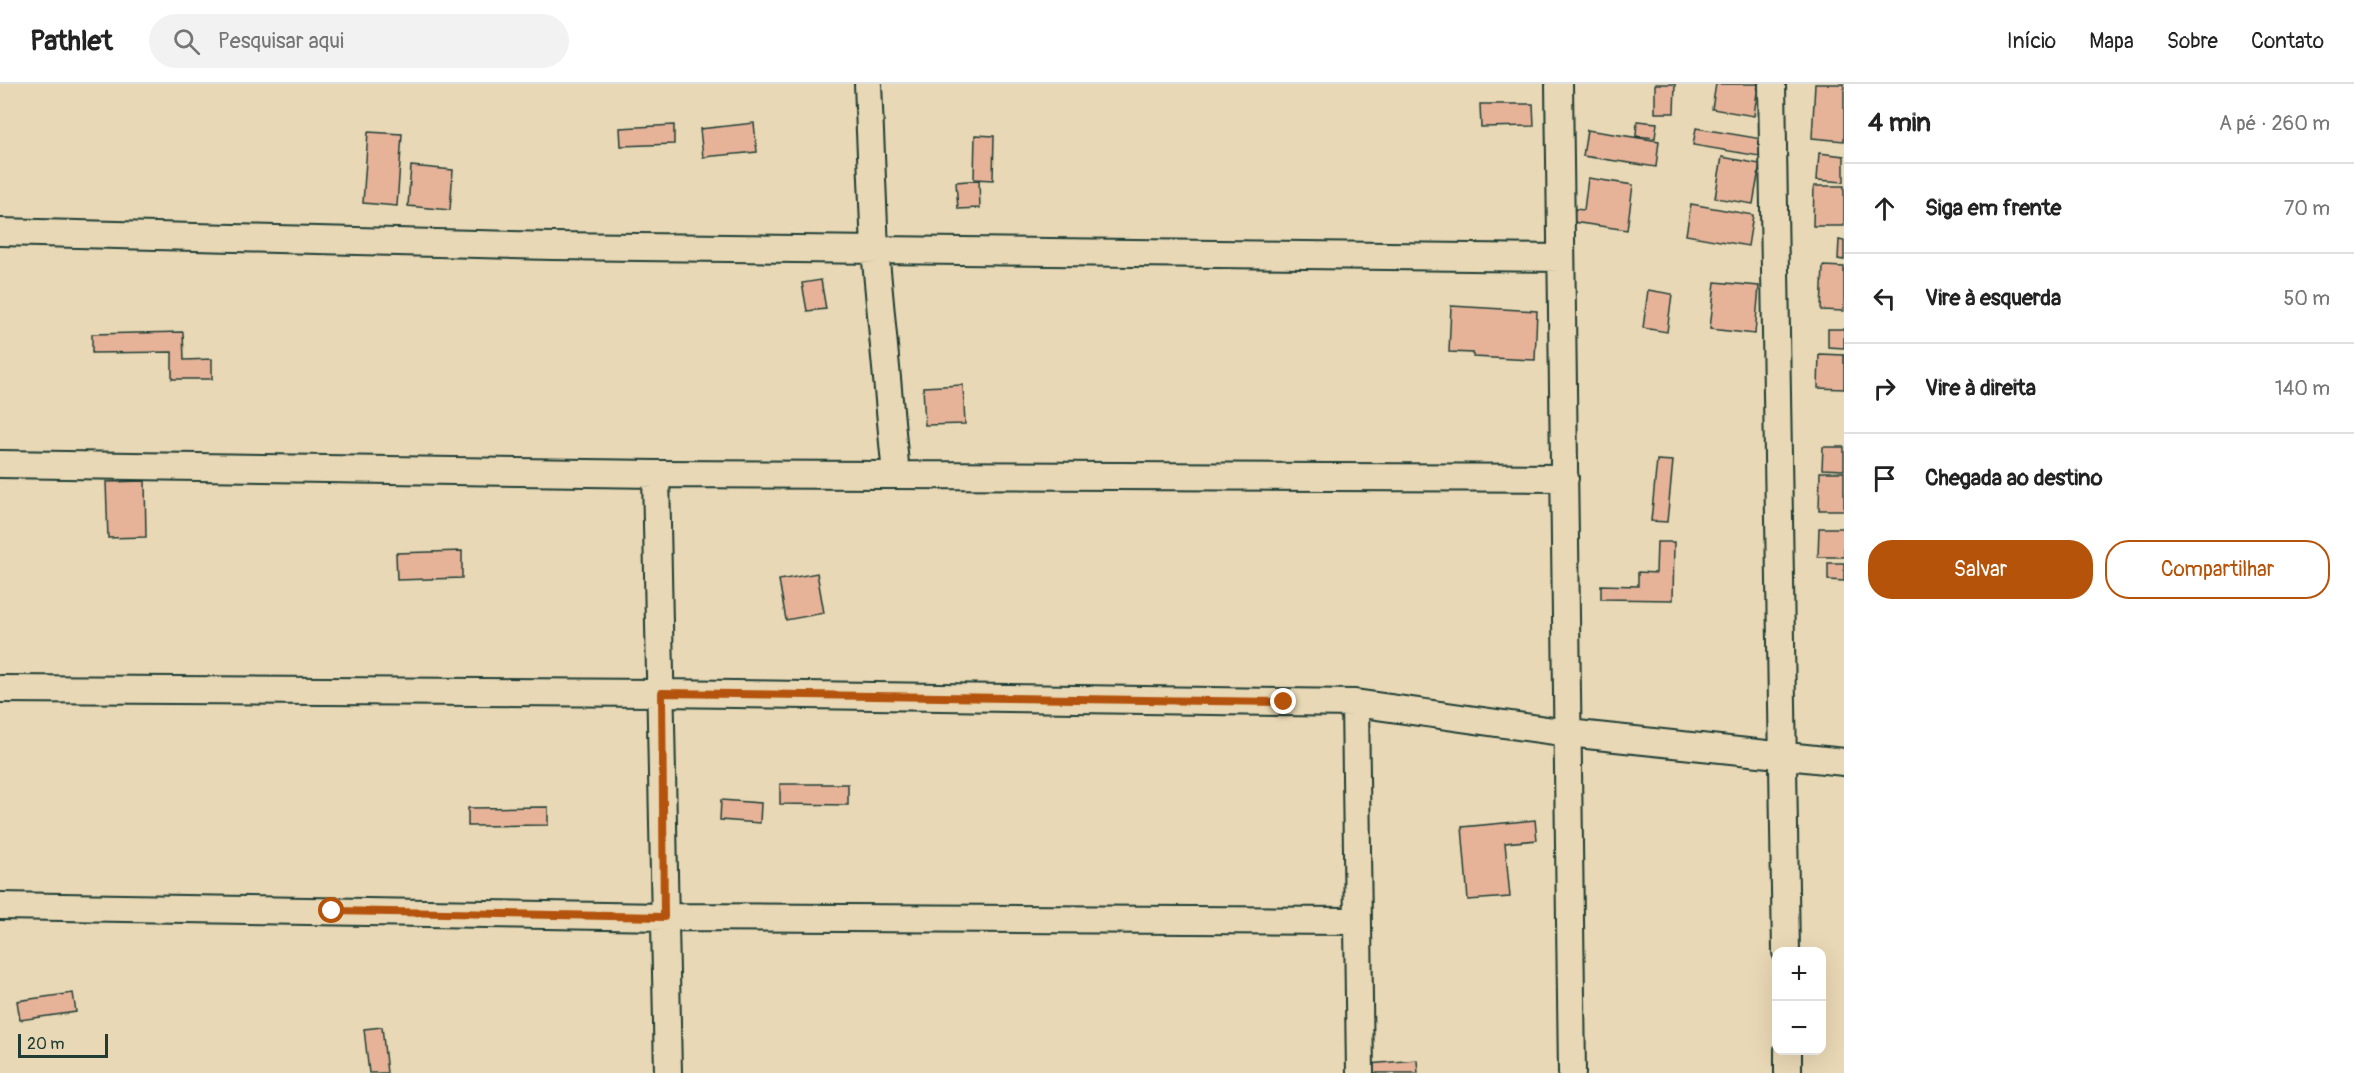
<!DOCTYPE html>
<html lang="pt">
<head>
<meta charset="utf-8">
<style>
	:root { --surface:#fff; --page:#f2f2f2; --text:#222; --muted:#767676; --line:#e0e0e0; --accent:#b45309 }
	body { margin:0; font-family:Pangolin,sans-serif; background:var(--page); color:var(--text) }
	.controls { position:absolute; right:18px; bottom:18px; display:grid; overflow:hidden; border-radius:12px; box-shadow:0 6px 24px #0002 }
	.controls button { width:54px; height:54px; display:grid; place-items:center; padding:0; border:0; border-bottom:2px solid var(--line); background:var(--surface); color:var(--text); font:30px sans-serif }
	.scale { position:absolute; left:18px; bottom:15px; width:90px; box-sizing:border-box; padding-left:6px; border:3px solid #1f3d34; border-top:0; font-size:16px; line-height:21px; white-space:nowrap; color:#1f3d34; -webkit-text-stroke:4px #e9d8b5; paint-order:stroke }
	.stop { position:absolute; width:18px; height:18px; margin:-14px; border:4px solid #b45309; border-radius:50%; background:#fff }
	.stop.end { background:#b45309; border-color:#fff; box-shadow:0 2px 6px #0008 }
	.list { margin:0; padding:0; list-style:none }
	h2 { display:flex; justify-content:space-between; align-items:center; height:78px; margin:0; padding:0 24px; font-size:26px }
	h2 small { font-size:20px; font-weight:400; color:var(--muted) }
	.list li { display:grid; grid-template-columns:39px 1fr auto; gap:18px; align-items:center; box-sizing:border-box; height:90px; padding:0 24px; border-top:2px solid var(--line) }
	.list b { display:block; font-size:22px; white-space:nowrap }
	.list em { font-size:20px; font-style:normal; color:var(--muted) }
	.actions { display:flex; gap:12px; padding:18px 24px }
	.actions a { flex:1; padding:14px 0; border:2px solid var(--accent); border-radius:24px; text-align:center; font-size:21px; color:var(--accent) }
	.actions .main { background:var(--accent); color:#fff }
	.icon { flex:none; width:33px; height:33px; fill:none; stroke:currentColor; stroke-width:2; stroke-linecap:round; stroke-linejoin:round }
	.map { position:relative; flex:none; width:1844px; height:989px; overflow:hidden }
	header { display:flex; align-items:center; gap:36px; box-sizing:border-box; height:84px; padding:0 30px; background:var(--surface); border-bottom:2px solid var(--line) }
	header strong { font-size:28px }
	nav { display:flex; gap:33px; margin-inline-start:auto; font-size:21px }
	.search { width:420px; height:54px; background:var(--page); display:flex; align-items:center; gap:15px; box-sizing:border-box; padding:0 21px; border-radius:33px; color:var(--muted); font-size:22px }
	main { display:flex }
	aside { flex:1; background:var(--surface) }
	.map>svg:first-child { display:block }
</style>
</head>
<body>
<header>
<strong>Pathlet</strong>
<div class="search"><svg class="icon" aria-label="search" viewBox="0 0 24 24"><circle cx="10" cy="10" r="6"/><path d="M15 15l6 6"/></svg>Pesquisar aqui</div>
<nav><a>Início</a><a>Mapa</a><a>Sobre</a><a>Contato</a></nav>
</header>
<main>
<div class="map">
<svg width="1844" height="989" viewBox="0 0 1844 989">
	<rect width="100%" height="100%" fill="#e9d8b5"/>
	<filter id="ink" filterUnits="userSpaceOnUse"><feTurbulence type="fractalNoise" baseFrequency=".0167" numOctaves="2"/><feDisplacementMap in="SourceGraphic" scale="12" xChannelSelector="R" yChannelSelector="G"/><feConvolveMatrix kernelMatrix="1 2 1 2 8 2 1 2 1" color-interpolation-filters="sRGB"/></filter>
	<g filter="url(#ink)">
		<path fill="#e6b399" stroke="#1f3d34" stroke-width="1.5" d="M1655,0h20l-1,29h-19z
			M1716,0h42l-4,32 -42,-7z
			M1815,0h29v57l-32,-3z
			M1480,20h53l1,22 -53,1z
			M1637,37l20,2 -2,15 -19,-2z
			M754,39l3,29 -54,5 -3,-28z
			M674,41v19l-53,2 -1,-18z
			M1696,44l66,11 -3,17 -66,-11z
			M1587,46l72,11 -3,26 -73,-11z
			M368,48l34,2 -5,72 -34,-3z
			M975,51l19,1 -1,44 -19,-1z
			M1819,69l25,3v26l-27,-2z
			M1722,73l38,7 -7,40 -38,-6z
			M411,82l42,4 -3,40 -42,-4z
			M1588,94l45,7 -6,45 -54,-8 2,-13 9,1z
			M979,96l1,28 -22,1 -2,-27z
			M1814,102h30v40h-31z
			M1691,120l62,11 -5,31 -62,-11z
			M1839,156l5,1v19l-6,-1z
			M1823,182l21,1v44l-23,-1z
			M821,196l5,29 -19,2 -5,-28z
			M1715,198l44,4 -4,48 -45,-5z
			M1648,206l24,4 -5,38 -24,-4z
			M1451,222l86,5 -2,49 -62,-3v-4l-24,-1z
			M1828,245h16v19l-16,-1z
			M183,248l1,28 28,-1v20h-40v-27l-80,1v-19z
			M1819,270l25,1v34l-26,-1z
			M963,301l2,39 -40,1 -2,-38z
			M1823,363h21v23l-22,-1z
			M1657,376l16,1 -6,61 -16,-1z
			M1820,388h24v38h-25z
			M145,397l1,56 -38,1 -2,-56z
			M1819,444h25v29h-26z
			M1657,458h17l-1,58 -72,-1v-14l37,1v-14l18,1z
			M462,467v27l-65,2 -1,-27z
			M1828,479h16v18l-16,-1z
			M817,489l7,40 -38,7 -7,-40z
			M780,700h68v21l-68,-1z
			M721,716l40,3 -1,20 -40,-3z
			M548,723v18l-80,1v-18z
			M1535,736l2,20 -32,3 5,54 -42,3 -6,-73z
			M73,909l3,19 -56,8 -3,-19z
			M382,943l5,46h-18l-5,-44z
			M1417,976l1,13h-49l-1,-9z"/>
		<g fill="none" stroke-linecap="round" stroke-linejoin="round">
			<defs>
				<path id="minor" d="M868,0l7,166 21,225
					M1559,0l13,989
					M1772,0l14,868
					M0,148l552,14 1009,12
					M0,380l656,10 909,4
					M656,390l12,599
					M0,605l661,4 694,10 213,30 276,29
					M1355,619l5,370
					M0,822l664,11 694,4
					M1788,966v23"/>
			</defs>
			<use href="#minor" stroke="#1f3d34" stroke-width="30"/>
			<use href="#minor" stroke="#e9d8b5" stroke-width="26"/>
		</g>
	</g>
	<g fill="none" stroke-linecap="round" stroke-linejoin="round" filter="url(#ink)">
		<path stroke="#b45309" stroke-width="8" d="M332,827l332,6 -2,-224 622,9"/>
	</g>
</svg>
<div class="controls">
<button>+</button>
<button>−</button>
</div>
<div class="scale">20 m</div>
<div class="stop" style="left:332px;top:827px"></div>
<div class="stop end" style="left:1284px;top:618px"></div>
</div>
<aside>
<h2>4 min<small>A pé · 260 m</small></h2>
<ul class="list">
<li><svg class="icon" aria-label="ahead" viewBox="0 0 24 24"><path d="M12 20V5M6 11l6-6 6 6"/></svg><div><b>Siga em frente</b></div><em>70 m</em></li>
<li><svg class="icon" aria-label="left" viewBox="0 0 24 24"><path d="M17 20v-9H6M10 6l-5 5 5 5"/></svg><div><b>Vire à esquerda</b></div><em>50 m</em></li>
<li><svg class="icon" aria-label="right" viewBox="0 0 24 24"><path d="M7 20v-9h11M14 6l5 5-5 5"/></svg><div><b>Vire à direita</b></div><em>140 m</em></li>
<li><svg class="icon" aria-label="arrive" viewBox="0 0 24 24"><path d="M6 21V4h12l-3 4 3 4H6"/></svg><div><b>Chegada ao destino</b></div></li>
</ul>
<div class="actions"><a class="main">Salvar</a><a>Compartilhar</a></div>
</aside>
</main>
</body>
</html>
